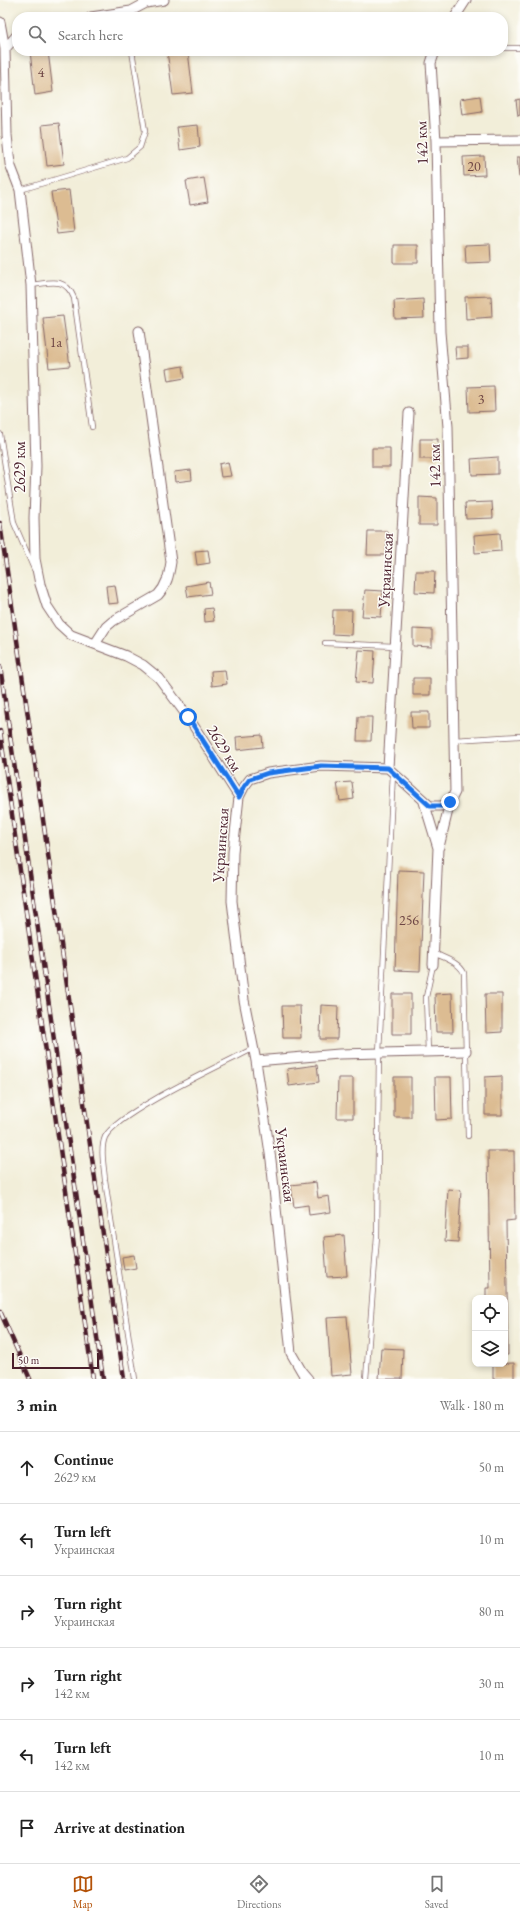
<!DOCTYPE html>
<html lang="en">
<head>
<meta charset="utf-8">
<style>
	:root { --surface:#fff; --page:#f6f6f6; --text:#222; --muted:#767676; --line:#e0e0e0; --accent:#b45309 }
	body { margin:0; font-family:"EB Garamond",serif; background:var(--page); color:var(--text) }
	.controls { position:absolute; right:12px; bottom:12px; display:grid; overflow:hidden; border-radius:8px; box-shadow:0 2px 6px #0003 }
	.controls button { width:36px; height:36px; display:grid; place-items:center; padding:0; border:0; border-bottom:1px solid var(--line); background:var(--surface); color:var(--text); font:20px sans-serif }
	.scale { position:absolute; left:12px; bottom:10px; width:87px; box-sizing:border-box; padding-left:4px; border:2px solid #4a1f2b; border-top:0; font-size:11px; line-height:14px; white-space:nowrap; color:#4a1f2b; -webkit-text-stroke:3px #fdfcf7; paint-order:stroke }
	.stop { position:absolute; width:12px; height:12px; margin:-9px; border:3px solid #1a73e8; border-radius:50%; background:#fff }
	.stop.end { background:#1a73e8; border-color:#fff; box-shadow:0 1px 4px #0008 }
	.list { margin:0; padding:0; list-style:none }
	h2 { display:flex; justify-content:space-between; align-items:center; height:52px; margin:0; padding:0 16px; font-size:17px }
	h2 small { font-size:13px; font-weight:400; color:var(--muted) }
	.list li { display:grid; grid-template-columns:26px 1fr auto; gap:12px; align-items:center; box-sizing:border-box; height:72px; padding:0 16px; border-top:1px solid var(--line) }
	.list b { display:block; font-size:15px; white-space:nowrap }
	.list p { margin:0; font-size:13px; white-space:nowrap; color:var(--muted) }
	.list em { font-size:13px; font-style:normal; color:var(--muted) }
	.icon { flex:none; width:22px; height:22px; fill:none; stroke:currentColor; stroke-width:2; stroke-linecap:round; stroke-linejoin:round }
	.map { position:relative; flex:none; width:520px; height:1379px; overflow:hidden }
	.search { position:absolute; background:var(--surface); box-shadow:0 2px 6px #0003; left:12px; right:12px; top:12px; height:44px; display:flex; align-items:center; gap:10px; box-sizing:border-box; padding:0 14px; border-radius:16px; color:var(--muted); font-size:15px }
	.sheet { height:484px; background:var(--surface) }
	nav { display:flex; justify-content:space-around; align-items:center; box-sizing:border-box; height:56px; border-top:1px solid var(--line); background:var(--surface); font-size:11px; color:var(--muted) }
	nav a { display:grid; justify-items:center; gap:2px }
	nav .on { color:var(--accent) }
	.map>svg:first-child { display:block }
</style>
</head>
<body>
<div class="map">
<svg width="520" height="1379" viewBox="0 0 520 1379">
	<rect width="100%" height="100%" fill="#fdfcf7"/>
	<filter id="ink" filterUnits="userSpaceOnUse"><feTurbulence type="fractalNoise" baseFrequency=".025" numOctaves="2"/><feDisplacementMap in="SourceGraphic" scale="8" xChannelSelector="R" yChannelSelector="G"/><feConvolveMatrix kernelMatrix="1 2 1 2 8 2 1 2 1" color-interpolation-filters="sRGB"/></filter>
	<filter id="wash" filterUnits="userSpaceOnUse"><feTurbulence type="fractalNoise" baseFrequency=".012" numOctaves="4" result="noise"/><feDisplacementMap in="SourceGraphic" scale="16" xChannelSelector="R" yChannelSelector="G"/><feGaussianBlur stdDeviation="0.9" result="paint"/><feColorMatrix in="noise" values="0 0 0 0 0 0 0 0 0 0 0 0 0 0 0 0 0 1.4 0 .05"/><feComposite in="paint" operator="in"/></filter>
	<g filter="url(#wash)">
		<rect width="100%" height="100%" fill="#f2eed9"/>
		<g id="blocks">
			<path fill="#dcbc92" d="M30,51h18l5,41 -18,3z
				M167,51h21l5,42 -20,2z
				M480,96l2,16 -20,3 -2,-16z
				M520,99v16l-2,1 -2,-16z
				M59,123l5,41 -17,2 -5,-41z
				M198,125l2,22 -20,3 -3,-23z
				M484,156l1,19 -21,1 -1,-19z
				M517,157h3v20h-1z
				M204,178l4,24 -18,3 -4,-24z
				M69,190l5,42 -17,2 -6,-42z
				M490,244l1,18 -25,1 -1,-18z
				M394,245h24v18h-24z
				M491,296l1,21 -26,2 -1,-22z
				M423,299l1,19 -29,1 -1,-18z
				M63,316l7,50 -21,2 -6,-50z
				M455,347h13v11l-12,1z
				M183,366l2,12 -17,3 -2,-12z
				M494,386l1,25 -26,1 -1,-25z
				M420,439h18l-1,20h-17z
				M372,448h18v19h-18z
				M498,457v17l-26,1 -1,-16z
				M228,462l3,14 -10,1 -2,-13z
				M191,470l1,10 -17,2 -1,-10z
				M419,497l18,1v27h-18z
				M492,502l1,16 -27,1 -1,-16z
				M368,531h19l-1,24h-19z
				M500,533l1,18 -26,2 -1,-18z
				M208,550l2,13 -13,2 -2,-14z
				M416,571h19l-1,22 -19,-1z
				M209,582l2,12 -23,3 -2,-11z
				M115,585l3,18 -10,1 -2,-18z
				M365,590l18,1 -2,26 -19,-1z
				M212,608l2,13 -9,1 -1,-13z
				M333,610h19l-1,25 -19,-1z
				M413,629l19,1v17l-19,-1z
				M359,650l16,1 -2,32 -17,-1z
				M225,670l2,14 -15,2 -1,-15z
				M413,678h17v17h-17z
				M411,712h18v16h-17z
				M358,717h14l-1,24h-14z
				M262,735l1,12 -26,3 -1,-13z
				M352,782l2,17 -14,2 -3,-18z
				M398,870l26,1 -4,100 -25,-1z
				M452,993l1,39h-17l-1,-38z
				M392,994h19v40h-19z
				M485,994h17v38l-16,1z
				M321,1005l17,1 -1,33h-17z
				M282,1006h18l1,32h-18z
				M317,1065l2,17 -30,4 -2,-17z
				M502,1076v39h-17v-38z
				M394,1077h17v40h-17z
				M435,1077h16l1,42 -16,1z
				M338,1078h15v40h-16z
				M488,1151h26l1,69 -9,1 2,134h-3v-57h-19v-10h4z
				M316,1182l2,16 11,-2 2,16 -22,3 -1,-10 -14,2 -3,-22z
				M448,1189l13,1 -3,52 -13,-1z
				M344,1235l3,41 -20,1 -3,-40z
				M134,1255l2,13 -12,2 -2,-13z
				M347,1317l5,57 -21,2 -4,-58z
				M381,1348l22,1 -1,30h-23z
				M514,1363v16h-21v-15z"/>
		</g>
	</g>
	<g filter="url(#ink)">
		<use href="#blocks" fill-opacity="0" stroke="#856768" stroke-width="1"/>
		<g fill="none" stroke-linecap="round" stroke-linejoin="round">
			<defs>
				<path id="lane" d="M503,48h17
					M20,190l107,-32 13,-11 5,-16 -13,-80
					M31,285c19,-2 34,-9 43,13l18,129
					M0,434l14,89 20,46
					M325,643l70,3
					M454,740l66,-4
					M434,953c10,5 25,9 30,20l4,163
					M428,1052l-2,-55 7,-32
					M135,1379l-30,-199c-1,-13 -5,-31 0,-43 13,-25 119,-73 149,-89
					M366,1379l11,-143 2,-183 14,-280"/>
				<path id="street" d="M91,17l40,-6 15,-8 18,-3
					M455,17l11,-17
					M0,22l5,27 2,86 3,29 10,26 11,95 5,181 -2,52 1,41 5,25 7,22 12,18 12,11 55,21 17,9 16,13 29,39 51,80
					M5,49l12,-14
					M436,141l84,-1
					M95,644l11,-17 7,-6 45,-26c9,-10 11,-20 13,-33l-32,-231
					M388,768l42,38h11l9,-4 5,-10 -7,-365 -8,-95 -4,-191 -5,-78 4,-12
					M424,802l14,46 -5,117
					M439,847l11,-45
					M256,1061l83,-7 127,-3
					M308,1379l-6,-7 -11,-19 -20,-193 -15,-99 -12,-61 -12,-99 1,-49 6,-55 5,-10 6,-8 18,-6 53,-7 67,2 21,-355"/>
			</defs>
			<use href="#lane" stroke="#856768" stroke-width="6"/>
			<use href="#street" stroke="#856768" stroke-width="11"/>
			<use href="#lane" stroke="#fff" stroke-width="4.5"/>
			<use href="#street" stroke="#fff" stroke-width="9"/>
			<defs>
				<path id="rail" d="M0,523l124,856
					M0,666l103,713
					M0,731l93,648
					M0,1311l30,68"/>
			</defs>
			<use href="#rail" stroke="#4a1f2b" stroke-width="4.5"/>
			<use href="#rail" stroke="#fdfcf7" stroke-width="3" stroke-dasharray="9" stroke-linecap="butt"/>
		</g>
	</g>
	<g fill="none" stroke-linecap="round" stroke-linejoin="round" filter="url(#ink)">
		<path stroke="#1a73e8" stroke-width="5" d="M188,717l51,80 5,-10 6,-8 18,-6 53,-7 67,2 42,38h11l9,-4"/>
	</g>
	<g text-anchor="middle" stroke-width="3" stroke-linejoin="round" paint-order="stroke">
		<g font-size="14" fill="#6e4645">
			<text x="41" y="77">4</text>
			<text x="474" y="171">20</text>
			<text x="56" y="347">1а</text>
			<text x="481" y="404">3</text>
			<text x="409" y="925">256</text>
		</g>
		<g font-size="16" fill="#4a1f2b" stroke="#fdfcf7">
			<text transform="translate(421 143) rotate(-92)" y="6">142 км</text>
			<text transform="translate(434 466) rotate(-91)" y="6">142 км</text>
			<text transform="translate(19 467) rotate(-90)" y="6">2629 км</text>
			<text transform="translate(385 570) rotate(-87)" y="6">Украинская</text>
			<text transform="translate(225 748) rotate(58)" y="6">2629 км</text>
			<text transform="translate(220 845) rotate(-86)" y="6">Украинская</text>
			<text transform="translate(286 1165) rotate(83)" y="6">Украинская</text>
		</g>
	</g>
</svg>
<div class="controls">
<button><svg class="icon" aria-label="locate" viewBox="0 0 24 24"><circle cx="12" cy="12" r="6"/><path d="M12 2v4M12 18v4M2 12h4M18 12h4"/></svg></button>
<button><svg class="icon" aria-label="layers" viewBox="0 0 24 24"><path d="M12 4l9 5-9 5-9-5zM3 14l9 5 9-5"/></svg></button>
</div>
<div class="scale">50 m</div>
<div class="stop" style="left:188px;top:717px"></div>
<div class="stop end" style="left:450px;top:802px"></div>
<div class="search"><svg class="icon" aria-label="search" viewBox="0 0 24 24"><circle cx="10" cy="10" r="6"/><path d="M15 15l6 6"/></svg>Search here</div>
</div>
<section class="sheet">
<h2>3 min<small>Walk · 180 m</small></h2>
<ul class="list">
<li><svg class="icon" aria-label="ahead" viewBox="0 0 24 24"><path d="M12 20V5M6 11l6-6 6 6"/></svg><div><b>Continue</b><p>2629 км</p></div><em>50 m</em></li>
<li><svg class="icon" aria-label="left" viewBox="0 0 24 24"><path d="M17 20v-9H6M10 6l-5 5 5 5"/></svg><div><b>Turn left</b><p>Украинская</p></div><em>10 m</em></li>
<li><svg class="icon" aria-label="right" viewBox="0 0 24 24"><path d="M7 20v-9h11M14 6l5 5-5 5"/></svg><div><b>Turn right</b><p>Украинская</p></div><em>80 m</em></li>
<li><svg class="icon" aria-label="right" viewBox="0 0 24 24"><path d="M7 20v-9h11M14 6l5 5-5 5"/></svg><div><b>Turn right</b><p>142 км</p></div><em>30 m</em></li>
<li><svg class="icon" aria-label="left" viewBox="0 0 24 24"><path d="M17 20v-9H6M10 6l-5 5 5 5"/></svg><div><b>Turn left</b><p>142 км</p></div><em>10 m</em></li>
<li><svg class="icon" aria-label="arrive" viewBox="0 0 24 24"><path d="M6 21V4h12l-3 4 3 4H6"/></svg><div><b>Arrive at destination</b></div></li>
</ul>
</section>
<nav>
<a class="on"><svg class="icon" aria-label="map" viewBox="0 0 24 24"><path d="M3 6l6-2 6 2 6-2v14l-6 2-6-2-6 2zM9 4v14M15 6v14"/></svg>Map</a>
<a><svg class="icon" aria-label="directions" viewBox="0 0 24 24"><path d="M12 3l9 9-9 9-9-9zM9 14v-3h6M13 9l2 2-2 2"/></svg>Directions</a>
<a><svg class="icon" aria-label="saved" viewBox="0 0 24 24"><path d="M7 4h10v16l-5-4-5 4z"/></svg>Saved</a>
</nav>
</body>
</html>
